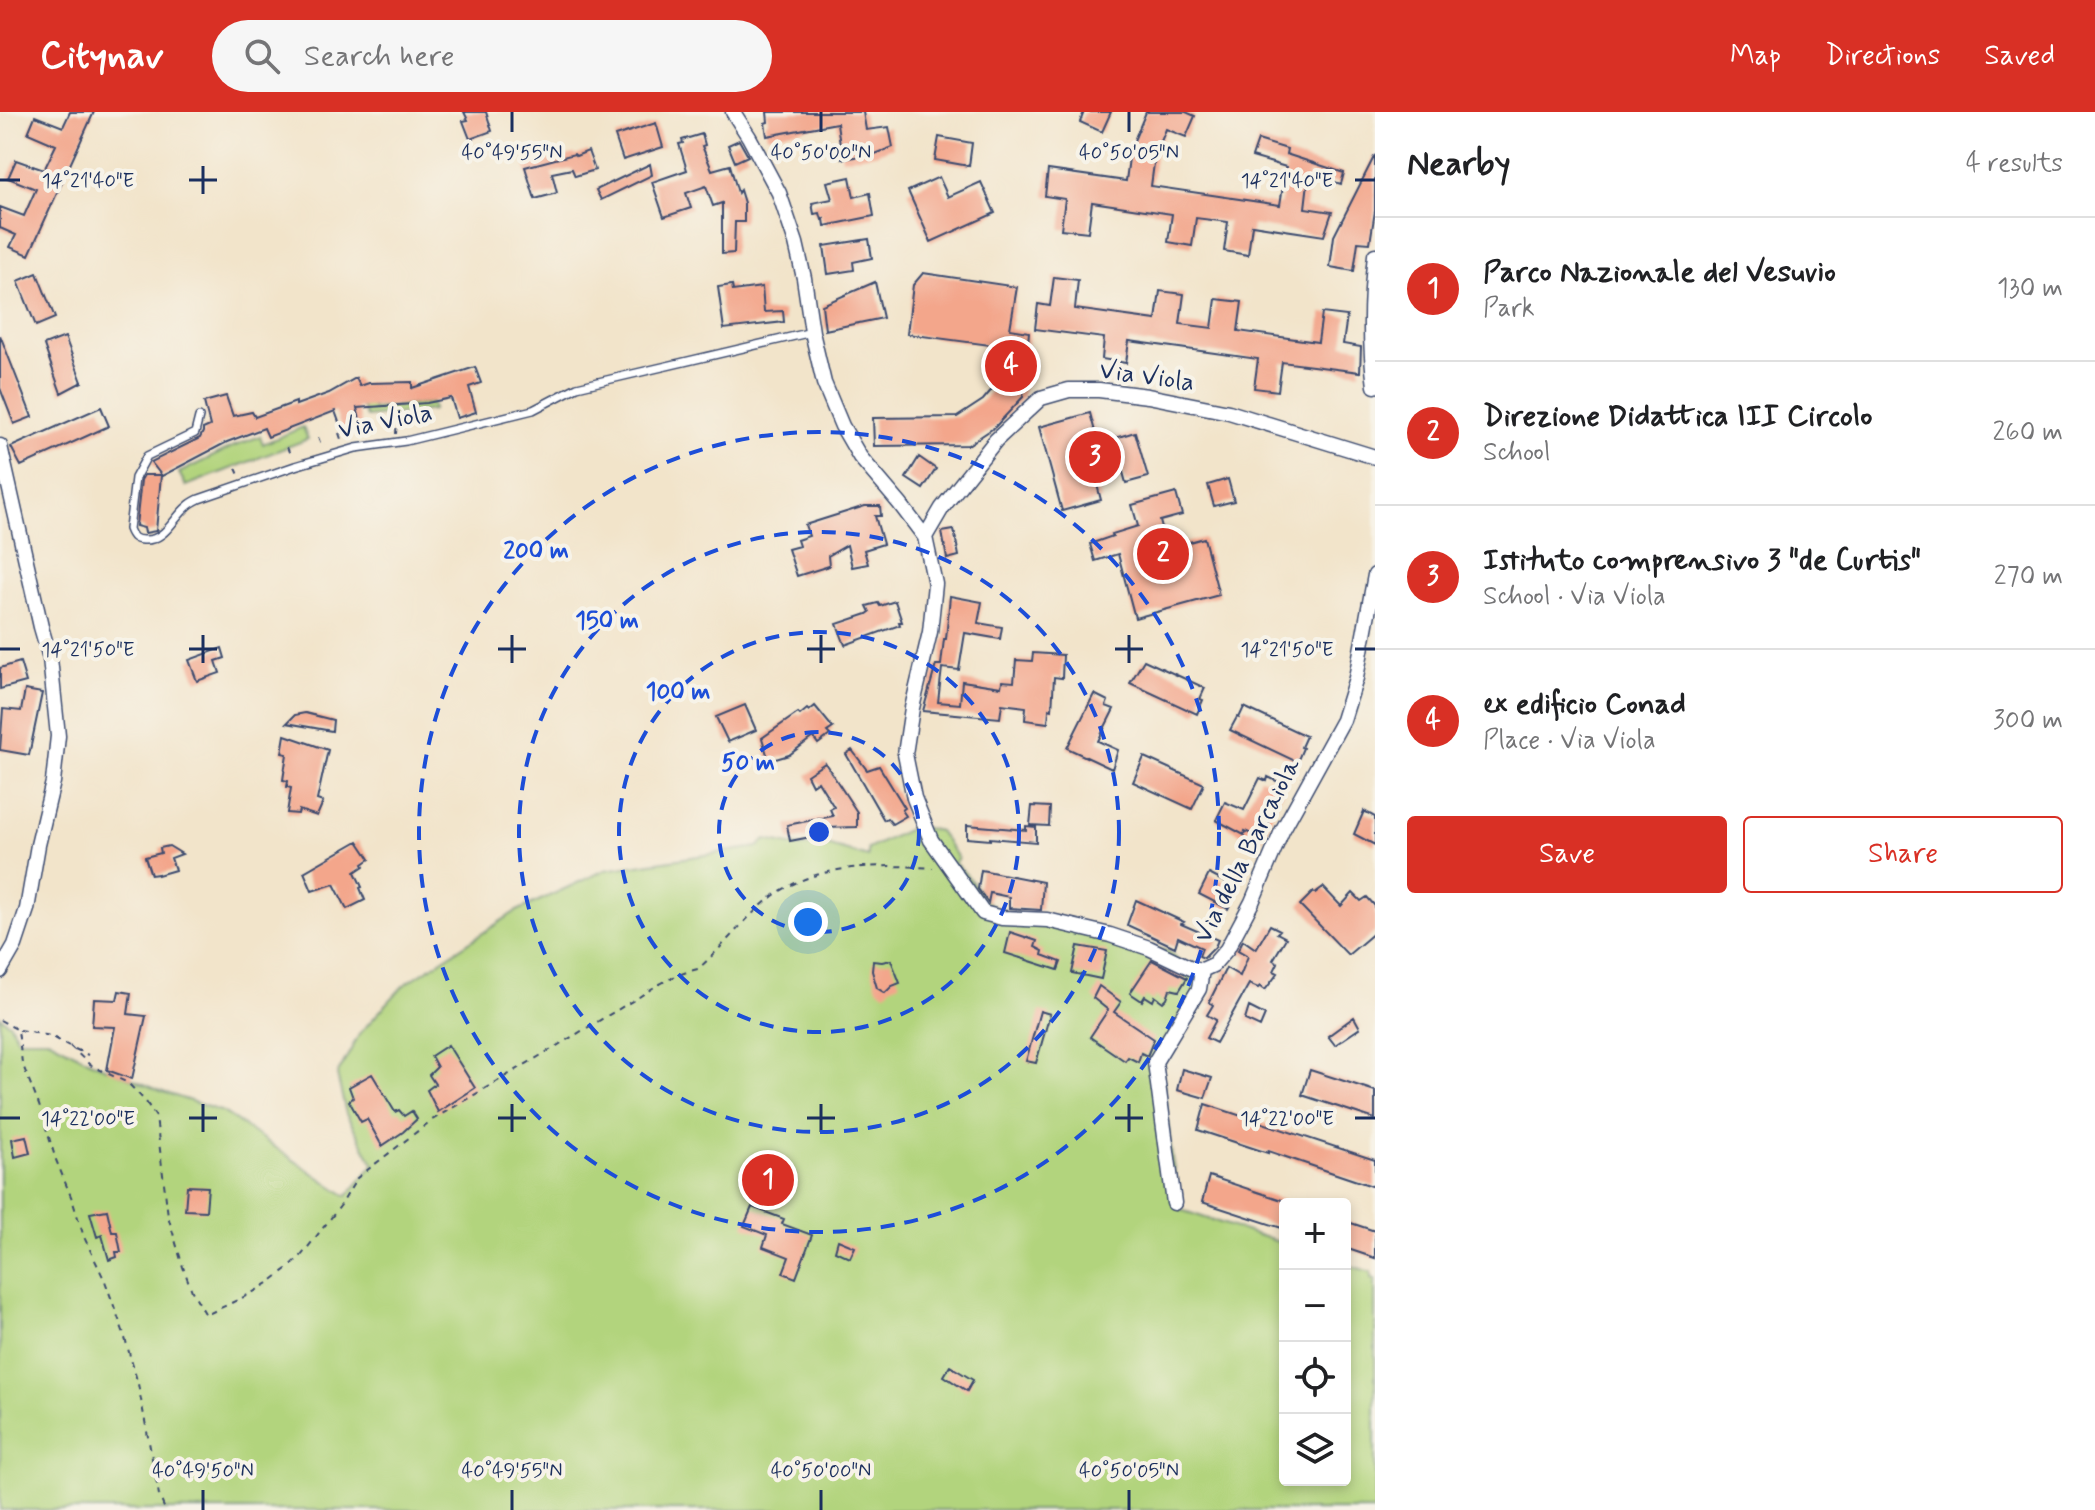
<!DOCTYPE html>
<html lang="en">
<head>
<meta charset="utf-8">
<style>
	:root { --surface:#fff; --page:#f6f6f6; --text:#202124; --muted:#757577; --line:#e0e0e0; --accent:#d93025 }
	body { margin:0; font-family:Mynerve,sans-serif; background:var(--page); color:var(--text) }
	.controls { position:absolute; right:24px; bottom:24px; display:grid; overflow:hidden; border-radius:8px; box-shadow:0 4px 12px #0003 }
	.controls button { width:72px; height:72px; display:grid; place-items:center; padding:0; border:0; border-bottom:2px solid var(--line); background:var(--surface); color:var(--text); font:40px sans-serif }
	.you { position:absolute; left:808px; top:810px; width:28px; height:28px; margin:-20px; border:6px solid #fff; border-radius:50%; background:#1a73e8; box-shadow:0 0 0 12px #1a73e833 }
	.badge { display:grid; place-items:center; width:52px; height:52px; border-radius:50%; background:var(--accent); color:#fff; font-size:26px; font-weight:700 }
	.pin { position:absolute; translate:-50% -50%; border:4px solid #fff; box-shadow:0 2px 8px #0006 }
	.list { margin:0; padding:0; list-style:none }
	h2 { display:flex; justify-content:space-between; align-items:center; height:104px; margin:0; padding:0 32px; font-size:34px }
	h2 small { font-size:26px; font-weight:400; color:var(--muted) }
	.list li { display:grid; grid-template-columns:52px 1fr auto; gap:24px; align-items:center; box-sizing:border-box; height:144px; padding:0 32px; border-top:2px solid var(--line) }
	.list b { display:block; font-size:30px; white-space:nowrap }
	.list p { margin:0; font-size:26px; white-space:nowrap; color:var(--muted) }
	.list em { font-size:26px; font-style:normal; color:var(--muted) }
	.actions { display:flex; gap:16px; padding:24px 32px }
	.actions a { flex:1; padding:18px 0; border:2px solid var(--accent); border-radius:8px; text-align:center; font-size:28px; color:var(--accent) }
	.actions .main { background:var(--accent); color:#fff }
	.icon { flex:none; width:44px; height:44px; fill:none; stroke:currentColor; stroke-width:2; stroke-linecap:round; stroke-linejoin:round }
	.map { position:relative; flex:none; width:1375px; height:1398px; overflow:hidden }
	header { display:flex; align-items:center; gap:48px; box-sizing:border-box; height:112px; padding:0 40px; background:var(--accent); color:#fff }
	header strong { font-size:38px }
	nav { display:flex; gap:44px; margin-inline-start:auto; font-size:28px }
	.search { width:560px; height:72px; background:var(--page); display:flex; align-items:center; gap:20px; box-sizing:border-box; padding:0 28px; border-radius:44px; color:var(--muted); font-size:30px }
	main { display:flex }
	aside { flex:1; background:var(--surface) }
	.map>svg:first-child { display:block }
</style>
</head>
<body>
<header>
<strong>Citynav</strong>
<div class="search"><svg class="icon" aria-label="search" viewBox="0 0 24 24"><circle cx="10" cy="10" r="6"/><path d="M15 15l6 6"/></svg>Search here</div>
<nav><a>Map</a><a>Directions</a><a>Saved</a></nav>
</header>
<main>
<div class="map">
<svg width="1375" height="1398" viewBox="0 0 1375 1398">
	<rect width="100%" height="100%" fill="#f7f3e8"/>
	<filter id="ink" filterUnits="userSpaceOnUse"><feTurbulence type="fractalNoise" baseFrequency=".0125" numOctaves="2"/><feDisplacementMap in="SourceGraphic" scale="16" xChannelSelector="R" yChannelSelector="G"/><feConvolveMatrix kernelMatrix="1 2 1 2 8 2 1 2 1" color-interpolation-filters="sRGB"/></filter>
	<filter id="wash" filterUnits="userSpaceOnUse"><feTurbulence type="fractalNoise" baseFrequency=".006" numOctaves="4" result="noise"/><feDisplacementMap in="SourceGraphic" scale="32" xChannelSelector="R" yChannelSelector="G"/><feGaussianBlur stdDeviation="1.8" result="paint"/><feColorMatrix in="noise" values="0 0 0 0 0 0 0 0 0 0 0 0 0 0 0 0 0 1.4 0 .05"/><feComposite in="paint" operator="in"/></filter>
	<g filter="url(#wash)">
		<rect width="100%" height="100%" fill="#f2e4ca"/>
		<path fill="#b2d47d" stroke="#66826e" stroke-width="2" d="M432,291l1,7 -67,7 -5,-12 11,-1 1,5z
			M303,315l5,12 -122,47 -7,-13 51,-25 30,-12 3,8z
			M915,714l24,5 19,27 -4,5c5,5 10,9 14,14 13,15 12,21 31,33l169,41 37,32 -31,41 -12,45 10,90 9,51 104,34v236h60v-216l26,8v6l4,1v231h-1375v-494l10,8 8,15h30l44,23 71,30 60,20 124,84 27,-32 -28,-50 -9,-39 23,-42 44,-48 111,-73 90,-42 153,-23 8,-7 34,7 23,-3 45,13v-8z"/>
		<g id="blocks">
			<path fill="#f3a68b" d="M70,0h24l-65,143 -19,-8 6,-12 -16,-7v-21l24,9 12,-27 -28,-11 8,-18 28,10 12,-25 -28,-12 7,-17 28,11z
				M464,0h22l6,19 -22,8 -7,-18 5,-1z
				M767,0h96l3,18 23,-3 4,20 -18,7 -33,5 -5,-36 -70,13 -2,-13 3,-1z
				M1084,0h27l-9,20 -22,-10z
				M1146,0h40l9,4 -9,21 -20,-8 -11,27 -4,30 129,19 6,-38 -34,-10 6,-17 29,9 -1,5 58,19 -3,11 -32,-10 -4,34 27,4 -8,24 -72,-11 -4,30 -24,-4 4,-29 -32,-4 -4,28 -24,-4 4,-28 -80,-12 -4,30 -27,-3 4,-30 -20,-3 3,-26 78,11 4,-31z
				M656,11l7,24 -40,13 -8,-24z
				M702,22l3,11 -3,1 10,24 18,-5 8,28 2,-3 4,13v19h-9l-1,31 -12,1v-51l-9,3 -7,-20 -20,7 5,15 -27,9 -12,-35 35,-12 -8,-26 4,-1 -1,-3z
				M939,25l33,6 -3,23 -34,-6z
				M739,28l9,16 -13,6 -7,-17z
				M588,39l7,19 -20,6 -3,-7 -20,4 5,20 -22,6 -10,-32 49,-13 2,2z
				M1375,43v56l-5,32 -12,-1 -4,29 -24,-4 4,-31z
				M650,52l2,11 -51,25 -5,-10z
				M850,65l4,20 16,-4 4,23 -49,10 -1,-7 -2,1 -2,-7 -6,1 -2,-11 20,-4 -5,-17z
				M939,65l9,20 33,-15 14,31 -64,29 -23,-51z
				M869,127l3,19 -19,4 1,8 -26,4 -4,-28z
				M37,161l18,45 -19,8 -18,-45z
				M923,161l94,14 -7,42 19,3 -6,65 -28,30 -27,18 -94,1 -1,-28 84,-1 26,-17 11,-13 4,-41 -91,-12 6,-49z
				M1054,165l24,3 -3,29 81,11 4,-29 24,3 -4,30 32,4 4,-29 26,3 -4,29 80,11 4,-29 25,3 -4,28 18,3 -1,25 -78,-10 -4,29 -24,-3 4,-29 -129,-18 -3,22 -24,-4 2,-21 -69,-9 3,-25 12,2z
				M875,170l8,36 -58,12 -3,-25z
				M732,173l1,6 29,-4 2,25 19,-1 1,11 -60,7 -6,-42z
				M0,223l32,82 -18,7 -14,-36z
				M65,225l17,45 -21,11 -17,-48z
				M475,255l6,16 -12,4 7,25 -19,6 -6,-20 -24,5 -70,5 5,19 -19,6 -8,-22 -67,26 -4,-9 -37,14 -65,34 -11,-14 49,-24 3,-6v-3l7,-3 -6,-24 22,-6 7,20 19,-4 3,5 41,-15v3l33,-12 27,-15 4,8 9,-3 43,-1v6z
				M101,295l8,19 -88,40 -10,-19z
				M1090,301l8,30 37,-11 13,45 -22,6 -5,-18 -27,8 7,27 -39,11 -23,-84z
				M919,345l17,12 -13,20 -17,-11z
				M144,363h17l-5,56 -11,2 -1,-5 -8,-2 5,-46z
				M1228,367l6,22 -20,5 -6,-21z
				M1176,381l6,22 -22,6 7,27 37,-10 15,57 -84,23 -17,-64 -23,7 -5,-17 23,-8 -1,-2 26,-8 -6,-21z
				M865,394h15l1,10h-6l8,28 -19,6 4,14 -16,3 -5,-22 -19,11 1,10 -32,10 -9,-27 11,-3 -2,-6 12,-4 -4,-11z
				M954,418l5,26 -12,3 -5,-27z
				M950,484l32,6 -4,21 24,4 -2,12 -35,-6 -6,37 -17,-2 -4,34 22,2 2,-23 39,6 1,-6 12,1 2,-22 16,1 1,-8 30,2 -1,23 -8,-1 -2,33 -3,-1 -1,14 -23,-3 1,-13 -24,-3 -2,14 -77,-7 13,-46h5l3,-26h2z
				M895,489l7,21h-3l1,3 -55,20 -8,-21 30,-10 3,-2 -3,-6 11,-3 2,3z
				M222,536l3,10 -9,3 4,12 -23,8 -8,-21z
				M1144,548l61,28 -5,11 3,1 -6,14 -67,-31z
				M20,550l6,20 -26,7v-21z
				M25,578l17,3 -13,62 -29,-5 3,-41 18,2z
				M1094,582l14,7 -2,5 8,3 -16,32 20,9 -6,19 -45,-21z
				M745,593l11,25 -28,12 -12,-25z
				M815,594l18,22 -6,4 3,3 -12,9 -5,-7 -24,18 -20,6 -7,-23 36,-25 2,2 7,-6 2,2z
				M1244,595l62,29 -5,11 2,1 -6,14 -67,-32 7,-13 2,1z
				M305,601l28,7 -1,11 -45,-8 8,-8z
				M285,623l43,15 -11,50 6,2 -6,14 -18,-6 -1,4 -11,-1 4,-25 -4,-1 1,-6 -5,-1 4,-26 -5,-1z
				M852,638l15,20 12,-4 26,42 -3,2 4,6 -14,8 -5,-6 -3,2 -38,-66z
				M1144,645l60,27 -12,25 -59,-27z
				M825,651l32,49v15l-32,1 1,6 -36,7 -3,-16 46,-9 -3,-7 4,-2 -16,-26 -6,4 -5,-10z
				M1268,665l17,8 -23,54 -17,-8 -1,4 -28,-15 9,-18 19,8 16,-32 7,3z
				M1032,694l18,1 -1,19 -19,-1z
				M1364,699l11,6v28l-21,-11z
				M967,713l59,5v-4l10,1v15l-46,-4v2l-23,-2z
				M358,729l12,18 -7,5 1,2 -9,6 7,15 -2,1 5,12 -18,9 -13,-25 -22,7 -8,-19z
				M169,734l13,8 -11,4 4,12 -17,5v-1l-7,1 -6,-18 16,-4 -1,-5z
				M981,758l62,12 -2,28 -32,-2v-11l-19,-4 -2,10 -10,-14z
				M1209,762l29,15 -10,20 -29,-15z
				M1323,775l18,19 12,-13 8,8 6,-4 8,9v26l-27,23 -48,-50 13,-13 2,1z
				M1136,788l48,22 -3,2 37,16 -3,7 -11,11 -5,-2 3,-8 -24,-11 -3,10 -48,-22z
				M1270,813l10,5 -3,3 9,5 -13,22 5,3 -4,8 4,2 -13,17 -5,-4 -2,2 -9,-4 -33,59 -10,-5 10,-18 -9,-5 6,-10 -4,-3 17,-34 14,8 8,-20 -10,-6 5,-10 13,9z
				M1010,820l27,9 -2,6 8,4 -1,4 19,7 -3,8 -53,-17z
				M1078,834l29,5 -6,28 -29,-6z
				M891,848l9,23 -8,3 -7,7 -8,-5 -5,-17 1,-10 9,1z
				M1152,848l35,18 -8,13 -9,-2 -3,9 -4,4 -8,-6 -2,5 -8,-5 -3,5 -12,-8z
				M1099,874l22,16 -7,10 40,27 -7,17 -6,-3 -3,9 -10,-5 -3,4 -35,-24 18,-27 -15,-12z
				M119,879l12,2 -3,21 18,2 -14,63 -25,-9 8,-43 -23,-1 2,-27 23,1z
				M1249,895l16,8 -5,12 -15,-7z
				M1040,899l10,3 -14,49 -10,-2z
				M1354,905l6,11 -25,17 -7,-9z
				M448,933l27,43 -37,24 -11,-22 8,-6 -6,-9 8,-8 -6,-11z
				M1182,957l30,9 -7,20 -28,-8z
				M1310,958l65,21v28l-73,-24z
				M372,962l23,38 4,-2 5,6 8,-5 5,8 -14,13 -21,14 -15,-27 -6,3 -12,-21 4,-3 -4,-11z
				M1205,992l170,56v27l-107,-36v2l-70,-23z
				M26,1024l4,17 -15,4 -3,-18z
				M1209,1064l76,25v28l-83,-27z
				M187,1074l21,1 -2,24 -21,-1z
				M752,1095l32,12 -2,5 30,11 -16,43 -13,-5 6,-16 -26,-10 4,-12 -23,-9z
				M107,1098l5,22h5l4,20h-5l1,5 -8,3 -7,-25 -5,2 -7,-24z
				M1345,1109l30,10v27l-30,-10z
				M838,1128l17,7 -5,11 -15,-7z
				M950,1254l23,14 -6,11 -23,-15z"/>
		</g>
	</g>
	<g filter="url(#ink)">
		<use href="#blocks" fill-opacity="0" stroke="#3b4a6e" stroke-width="2"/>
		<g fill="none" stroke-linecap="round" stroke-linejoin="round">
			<defs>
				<path id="service" d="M199,305l-4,16 -48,23 -12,22 -6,51c3,8 6,11 14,11 22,2 30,-22 45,-34 3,-3 7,-5 11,-7l96,-33 61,-18 50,-7 127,-31 44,-23 235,-55"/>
				<path id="minor" d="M733,0l16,25 30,56 17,50 8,35 8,54 12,51 18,43 18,31 40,47 25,33 10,47 -5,48 -18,76 -7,46 9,44 17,42 52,73 19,5 45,2 63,15 39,13 42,20 11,2 11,-5 14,-16 25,-47 30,-71 61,-111 13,-42 19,-103
					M1375,143c-5,44 -6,87 0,131
					M0,334l41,181 9,31 8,78 -5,46 -15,63 -11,64 -12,36 -15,26
					M925,425l17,-29 54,-68 45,-42 28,-8h30l49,6 81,16 146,45
					M1174,1091l-19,-141 44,-73 3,-19"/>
			</defs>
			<use href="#service" stroke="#3b4a6e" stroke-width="10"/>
			<use href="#minor" stroke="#3b4a6e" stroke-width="17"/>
			<path stroke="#3b4a6e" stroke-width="2" stroke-dasharray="6 6" stroke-linecap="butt" d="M339,321l3,9
				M396,322l1,-17
				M318,325l4,11
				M287,335l4,10
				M236,356l3,7
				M0,908l18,10 4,33 17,42 17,55 16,39 12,38 21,44 18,50 15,53 21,111 6,15
				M19,918l32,6 18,10
				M70,934l20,19 38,18 18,19 10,15 12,99 15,51 9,24 14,24 44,-21 20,-12 17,-13 14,-13 40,-51 16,-27 75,-58 207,-123c19,-13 37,-23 59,-28 25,-22 45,-49 70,-69 45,-37 111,-36 165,-32
				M75,937l13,6"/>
			<use href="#service" stroke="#fff" stroke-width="7"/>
			<use href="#minor" stroke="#fff" stroke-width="14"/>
		</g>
	</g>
	<path fill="none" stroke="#1b2f5e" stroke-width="3" d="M512,0v20M821,0v20M1129,0v20M203,54v28M0,68h20M189,68h28M1355,68h20M203,523v28M512,523v28M821,523v28M1129,523v28M0,537h20M189,537h28M498,537h28M807,537h28M1115,537h28M1355,537h20M203,992v28M512,992v28M821,992v28M1129,992v28M0,1006h20M189,1006h28M498,1006h28M807,1006h28M1115,1006h28M1355,1006h20M203,1378v20M512,1378v20M821,1378v20M1129,1378v20"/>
	<g fill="none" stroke="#1d4ed8" stroke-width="4" stroke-dasharray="14 10">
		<circle cx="819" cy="720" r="100"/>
		<circle cx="819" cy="720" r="200"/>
		<circle cx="819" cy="720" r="300"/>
		<circle cx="819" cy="720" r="400"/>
	</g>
	<g text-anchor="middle" stroke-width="8" stroke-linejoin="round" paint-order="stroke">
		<g font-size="26" fill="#1b2f5e" stroke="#f7f3e8">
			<text transform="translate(1147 263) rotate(8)" y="9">Via Viola</text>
			<text transform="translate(385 308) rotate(-11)" y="9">Via Viola</text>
			<text transform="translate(1246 738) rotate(-63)" y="9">Via della Barcaiola</text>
		</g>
	</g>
	<g font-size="20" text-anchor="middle" fill="#1b2f5e" stroke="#f7f3e8" stroke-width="8" stroke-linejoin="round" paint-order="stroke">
		<text x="512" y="47">40°49'55"N</text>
		<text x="821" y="47">40°50'00"N</text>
		<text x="1129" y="47">40°50'05"N</text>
		<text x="1287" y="75">14°21'40"E</text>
		<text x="88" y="75">14°21'40"E</text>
		<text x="1287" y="544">14°21'50"E</text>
		<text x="88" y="544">14°21'50"E</text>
		<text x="1287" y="1013">14°22'00"E</text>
		<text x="88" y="1013">14°22'00"E</text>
		<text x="203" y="1365">40°49'50"N</text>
		<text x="512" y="1365">40°49'55"N</text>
		<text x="821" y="1365">40°50'00"N</text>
		<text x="1129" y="1365">40°50'05"N</text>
	</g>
	<circle cx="819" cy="720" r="12" fill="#1d4ed8" stroke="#f7f3e8" stroke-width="4"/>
	<g font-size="24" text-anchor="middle" font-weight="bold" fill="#1d4ed8" stroke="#f7f3e8" stroke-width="8" stroke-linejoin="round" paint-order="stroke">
		<text x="536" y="446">200 m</text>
		<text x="607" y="516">150 m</text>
		<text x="678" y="587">100 m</text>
		<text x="748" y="658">50 m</text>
	</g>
</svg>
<div class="controls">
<button>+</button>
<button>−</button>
<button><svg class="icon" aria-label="locate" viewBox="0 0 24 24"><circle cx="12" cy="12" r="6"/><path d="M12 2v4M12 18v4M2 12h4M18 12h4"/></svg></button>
<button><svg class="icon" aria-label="layers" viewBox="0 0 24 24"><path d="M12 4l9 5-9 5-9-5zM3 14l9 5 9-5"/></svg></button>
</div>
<div class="you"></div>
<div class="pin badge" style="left:768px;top:1068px">1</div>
<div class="pin badge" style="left:1163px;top:442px">2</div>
<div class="pin badge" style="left:1095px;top:345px">3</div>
<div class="pin badge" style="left:1011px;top:254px">4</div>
</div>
<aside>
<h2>Nearby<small>4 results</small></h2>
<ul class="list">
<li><span class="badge">1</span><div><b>Parco Nazionale del Vesuvio</b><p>Park</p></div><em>130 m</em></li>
<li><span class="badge">2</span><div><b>Direzione Didattica III Circolo</b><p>School</p></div><em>260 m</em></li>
<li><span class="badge">3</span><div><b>Istituto comprensivo 3 &quot;de Curtis&quot;</b><p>School · Via Viola</p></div><em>270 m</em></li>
<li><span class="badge">4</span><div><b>ex edificio Conad</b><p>Place · Via Viola</p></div><em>300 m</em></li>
</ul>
<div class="actions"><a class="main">Save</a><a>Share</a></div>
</aside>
</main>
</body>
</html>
